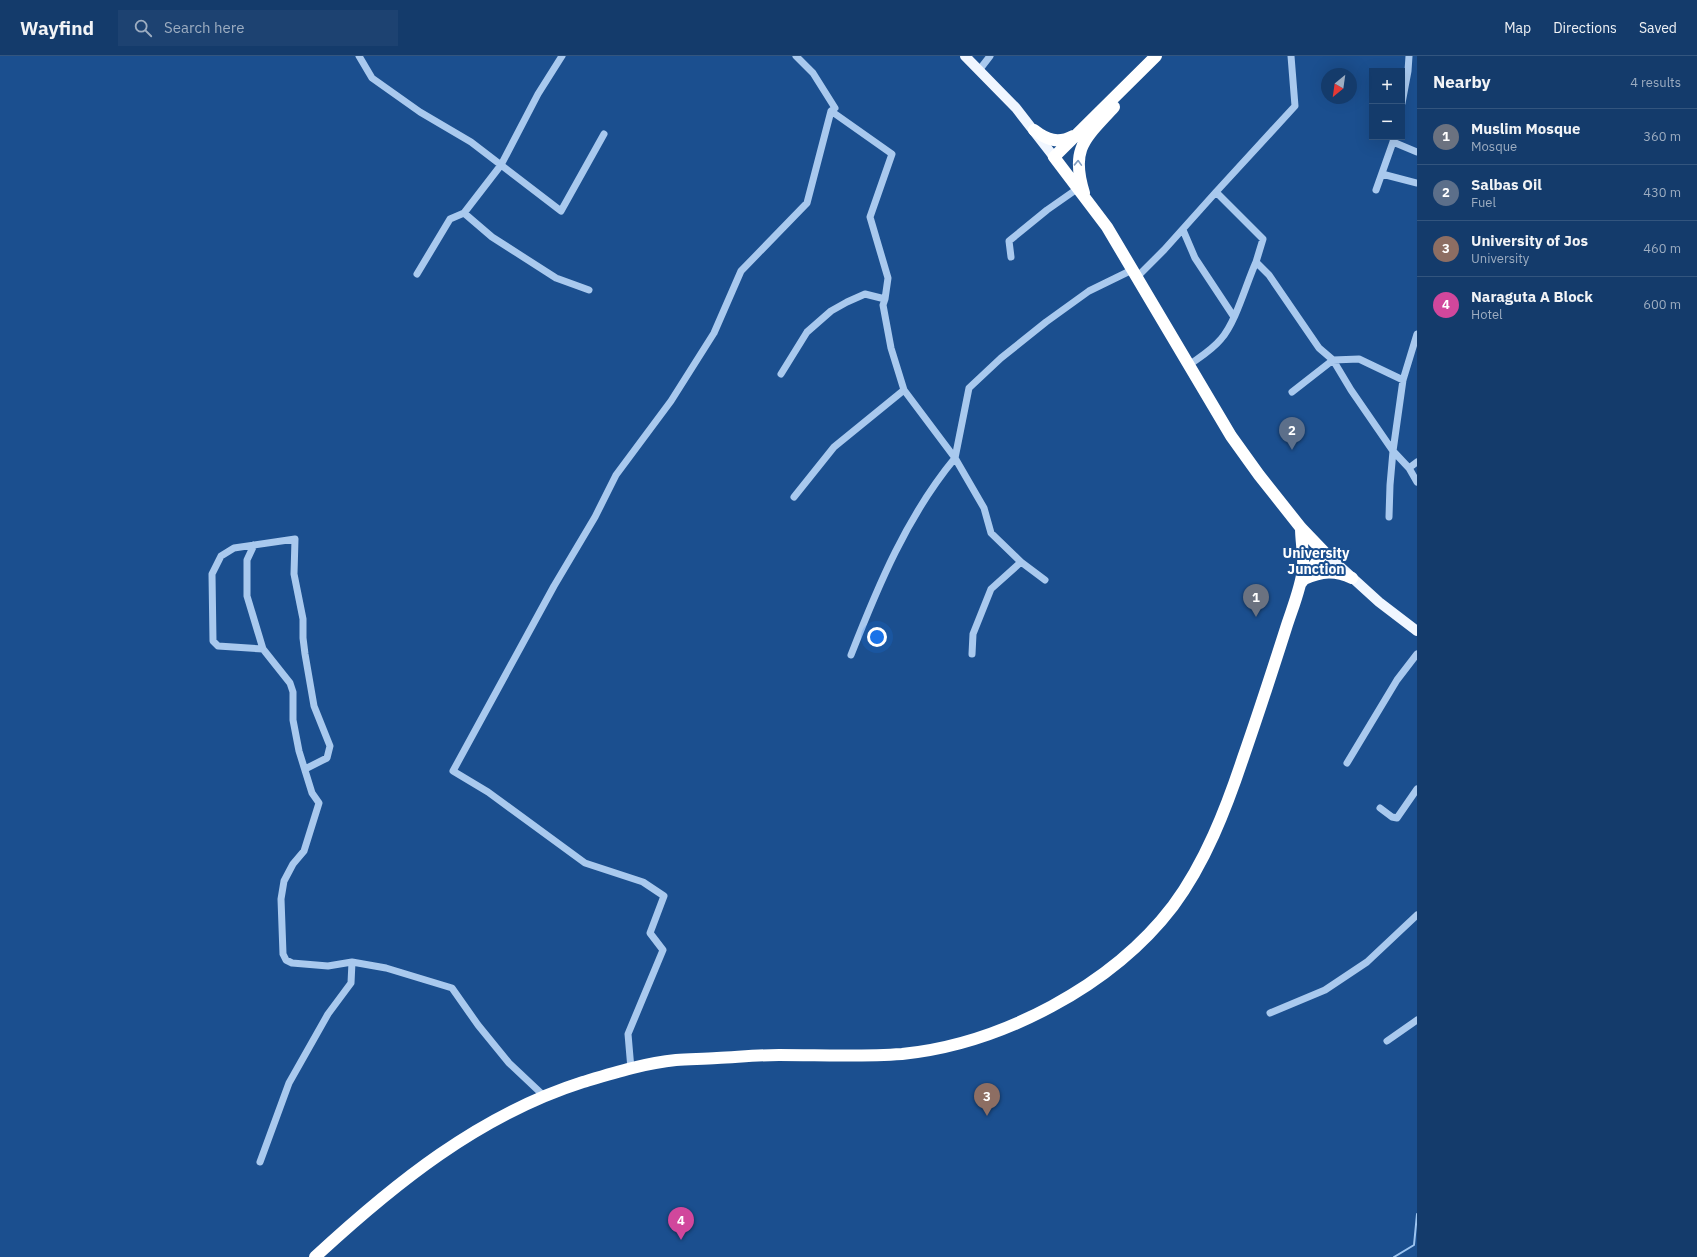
<!DOCTYPE html>
<html lang="en">
<head>
<meta charset="utf-8">
<style>
	:root { --surface:#143b6b; --page:#1d4271; --text:#f1f3f6; --muted:#9dadc1; --line:#33557e; --accent:#ffd166 }
	body { margin:0; font-family:"IBM Plex Sans",sans-serif; background:var(--page); color:var(--text) }
	.controls { position:absolute; right:12px; top:12px; display:grid; overflow:hidden; border-radius:0px; box-shadow:0 4px 16px #0002 }
	.controls button { width:36px; height:36px; display:grid; place-items:center; padding:0; border:0; border-bottom:1px solid var(--line); background:var(--surface); color:var(--text); font:20px sans-serif }
	.compass { position:absolute; left:1321px; top:12px; width:36px; height:36px; border-radius:50%; background:var(--surface); box-shadow:0 4px 16px #0002; rotate:209deg }
	.you { position:absolute; left:877px; top:581px; width:14px; height:14px; margin:-10px; border:3px solid #fff; border-radius:50%; background:#1a73e8; box-shadow:0 0 0 6px #1a73e833 }
	.badge { display:grid; place-items:center; width:26px; height:26px; border-radius:50%; background:var(--accent); color:#fff; font-size:13px; font-weight:700 }
	.pin { position:absolute; translate:-50% -33px; filter:drop-shadow(0 1px 2px #0008) }
	.pin::after { content:''; position:absolute; top:21px; width:14px; height:12px; background:inherit; clip-path:polygon(0 0,100% 0,50% 100%) }
	.list { margin:0; padding:0; list-style:none }
	h2 { display:flex; justify-content:space-between; align-items:center; height:52px; margin:0; padding:0 16px; font-size:17px }
	h2 small { font-size:13px; font-weight:400; color:var(--muted) }
	.list li { display:grid; grid-template-columns:26px 1fr auto; gap:12px; align-items:center; box-sizing:border-box; height:56px; padding:0 16px; border-top:1px solid var(--line) }
	.list b { display:block; font-size:15px; white-space:nowrap }
	.list p { margin:0; font-size:13px; white-space:nowrap; color:var(--muted) }
	.list em { font-size:13px; font-style:normal; color:var(--muted) }
	.icon { flex:none; width:22px; height:22px; fill:none; stroke:currentColor; stroke-width:2; stroke-linecap:round; stroke-linejoin:round }
	.map { position:relative; flex:none; width:1417px; height:1201px; overflow:hidden }
	header { display:flex; align-items:center; gap:24px; box-sizing:border-box; height:56px; padding:0 20px; background:var(--surface); border-bottom:1px solid var(--line) }
	header strong { font-size:19px }
	nav { display:flex; gap:22px; margin-inline-start:auto; font-size:14px }
	.search { width:280px; height:36px; background:var(--page); display:flex; align-items:center; gap:10px; box-sizing:border-box; padding:0 14px; border-radius:0px; color:var(--muted); font-size:15px }
	main { display:flex }
	aside { flex:1; background:var(--surface) }
	.map>svg:first-child { display:block }
</style>
</head>
<body>
<header>
<strong>Wayfind</strong>
<div class="search"><svg class="icon" aria-label="search" viewBox="0 0 24 24"><circle cx="10" cy="10" r="6"/><path d="M15 15l6 6"/></svg>Search here</div>
<nav><a>Map</a><a>Directions</a><a>Saved</a></nav>
</header>
<main>
<div class="map">
<svg width="1417" height="1201" viewBox="0 0 1417 1201">
	<rect width="100%" height="100%" fill="#1b4f8f"/>
	<g fill="none" stroke-linecap="round" stroke-linejoin="round">
		<path stroke="#9cc4f0" stroke-width="2" d="M1394,1201l20,-12 3,-31"/>
		<path stroke="#a9c9ee" stroke-width="7" d="M359,0l13,22 48,34 51,30 90,69 43,-77
			M1291,0l4,50 -79,86 47,47 -7,23 13,13 50,73 14,12 18,30 42,61 -3,34 -1,32
			M980,13l10,-13
			M1402,47l6,-32 1,-15
			M831,55l61,43 -22,63 18,61 -3,21
			M1394,81l-1,5 24,10
			M1382,118l35,9
			M1376,134l17,-48
			M464,157l28,24 64,41 33,12
			M1183,174l12,28 39,59
			M1011,201l-2,-16 38,-31 30,-21
			M417,218l33,-55 14,-6 37,-48 37,-71 24,-38
			M1137,221l27,-27 52,-58
			M1417,278l-14,46 -10,71 16,17 8,14
			M1189,309c11,-8 23,-15 32,-26 15,-17 25,-55 35,-77
			M781,318l26,-42 24,-21 16,-9 18,-8 20,5 -2,6 8,43 13,42
			M1292,336l41,-32 26,-1 44,21
			M1409,412l8,-6
			M794,441l40,-50 70,-57 51,68 14,-70 32,-30 45,-36 43,-31 43,-21
			M254,489l-7,15v36l16,53 27,34 3,9v28l6,31 13,42 7,10 -15,48 -11,13 -9,17 -3,18 2,55 3,6 6,3 36,3 24,-4 34,6 66,20 26,37 31,38 34,32
			M263,593l-45,-3 -5,-5 -1,-67 9,-18 13,-8 61,-9 -1,35 9,45v19l2,16 9,52 16,40 -3,12 -22,11
			M972,598l1,-20 18,-45 30,-27
			M851,599c27,-69 56,-139 104,-197l29,50 7,25 30,29 24,18
			M1347,707l50,-83 20,-26
			M1380,752l12,9 5,1 20,-29
			M1270,957l55,-23 42,-28 50,-47
			M1387,985l30,-21
			M631,1013l-3,-35 35,-84 -13,-17 14,-37 -21,-14 -58,-19 -97,-71 -35,-21 101,-185 41,-69 21,-42 55,-74 43,-68 27,-62 66,-68 24,-92 4,-3 -22,-35 -17,-17
			M260,1106l29,-79 39,-69 23,-31 1,-21"/>
		<path stroke="#f0f6ff" stroke-width="10" d="M965,0l51,52 38,49
			M1324,496l55,50 38,29"/>
		<path stroke="#fff" stroke-width="12" d="M1156,0l-102,101 53,70 124,209 28,39 42,53 23,24 -23,31
			M1034,74c13,10 24,14 39,6
			M1084,137c-14,-45 1,-54 30,-86
			M1304,523c18,-8 31,-9 48,-1
			M315,1201c79,-73 164,-142 268,-175 30,-9 62,-19 93,-22 14,-1 28,-1 41,-2 21,-1 41,-3 62,-3 41,0 82,2 123,-1 99,-10 210,-68 271,-148 32,-43 53,-97 70,-148 15,-43 29,-86 43,-130 6,-19 15,-40 17,-59 1,-14 -2,-28 -2,-41"/>
	</g>
	<defs><path id="oneway-chevron" d="M-2-3.5L2.5 0L-2 3.5" fill="none" stroke-width="1.6" stroke-linecap="round" stroke-linejoin="round"/></defs>
	<use stroke="#829ec1" href="#oneway-chevron" transform="translate(1078 107) rotate(-88)"/>
	<g text-anchor="middle" stroke-width="4" stroke-linejoin="round" paint-order="stroke">
		<g font-size="14" font-weight="bold" fill="#fff" stroke="#1b4f8f">
			<text x="1316" y="502">University<tspan x="1316" dy="16">Junction</tspan></text>
		</g>
	</g>
</svg>
<div class="controls">
<button>+</button>
<button>−</button>
</div>
<svg class="compass" viewBox="-18 -18 36 36"><path d="M0-13l5 13h-10z" fill="#e53935"/><path d="M0 13l5-13h-10z" fill="#9dadc1"/></svg>
<div class="you"></div>
<div class="pin badge" style="left:1256px;top:561px;background:#6b7280">1</div>
<div class="pin badge" style="left:1292px;top:394px;background:#5c6f8a">2</div>
<div class="pin badge" style="left:987px;top:1060px;background:#8d6e63">3</div>
<div class="pin badge" style="left:681px;top:1184px;background:#d1479c">4</div>
</div>
<aside>
<h2>Nearby<small>4 results</small></h2>
<ul class="list">
<li><span class="badge" style="background:#6b7280">1</span><div><b>Muslim Mosque</b><p>Mosque</p></div><em>360 m</em></li>
<li><span class="badge" style="background:#5c6f8a">2</span><div><b>Salbas Oil</b><p>Fuel</p></div><em>430 m</em></li>
<li><span class="badge" style="background:#8d6e63">3</span><div><b>University of Jos</b><p>University</p></div><em>460 m</em></li>
<li><span class="badge" style="background:#d1479c">4</span><div><b>Naraguta A Block</b><p>Hotel</p></div><em>600 m</em></li>
</ul>
</aside>
</main>
</body>
</html>
